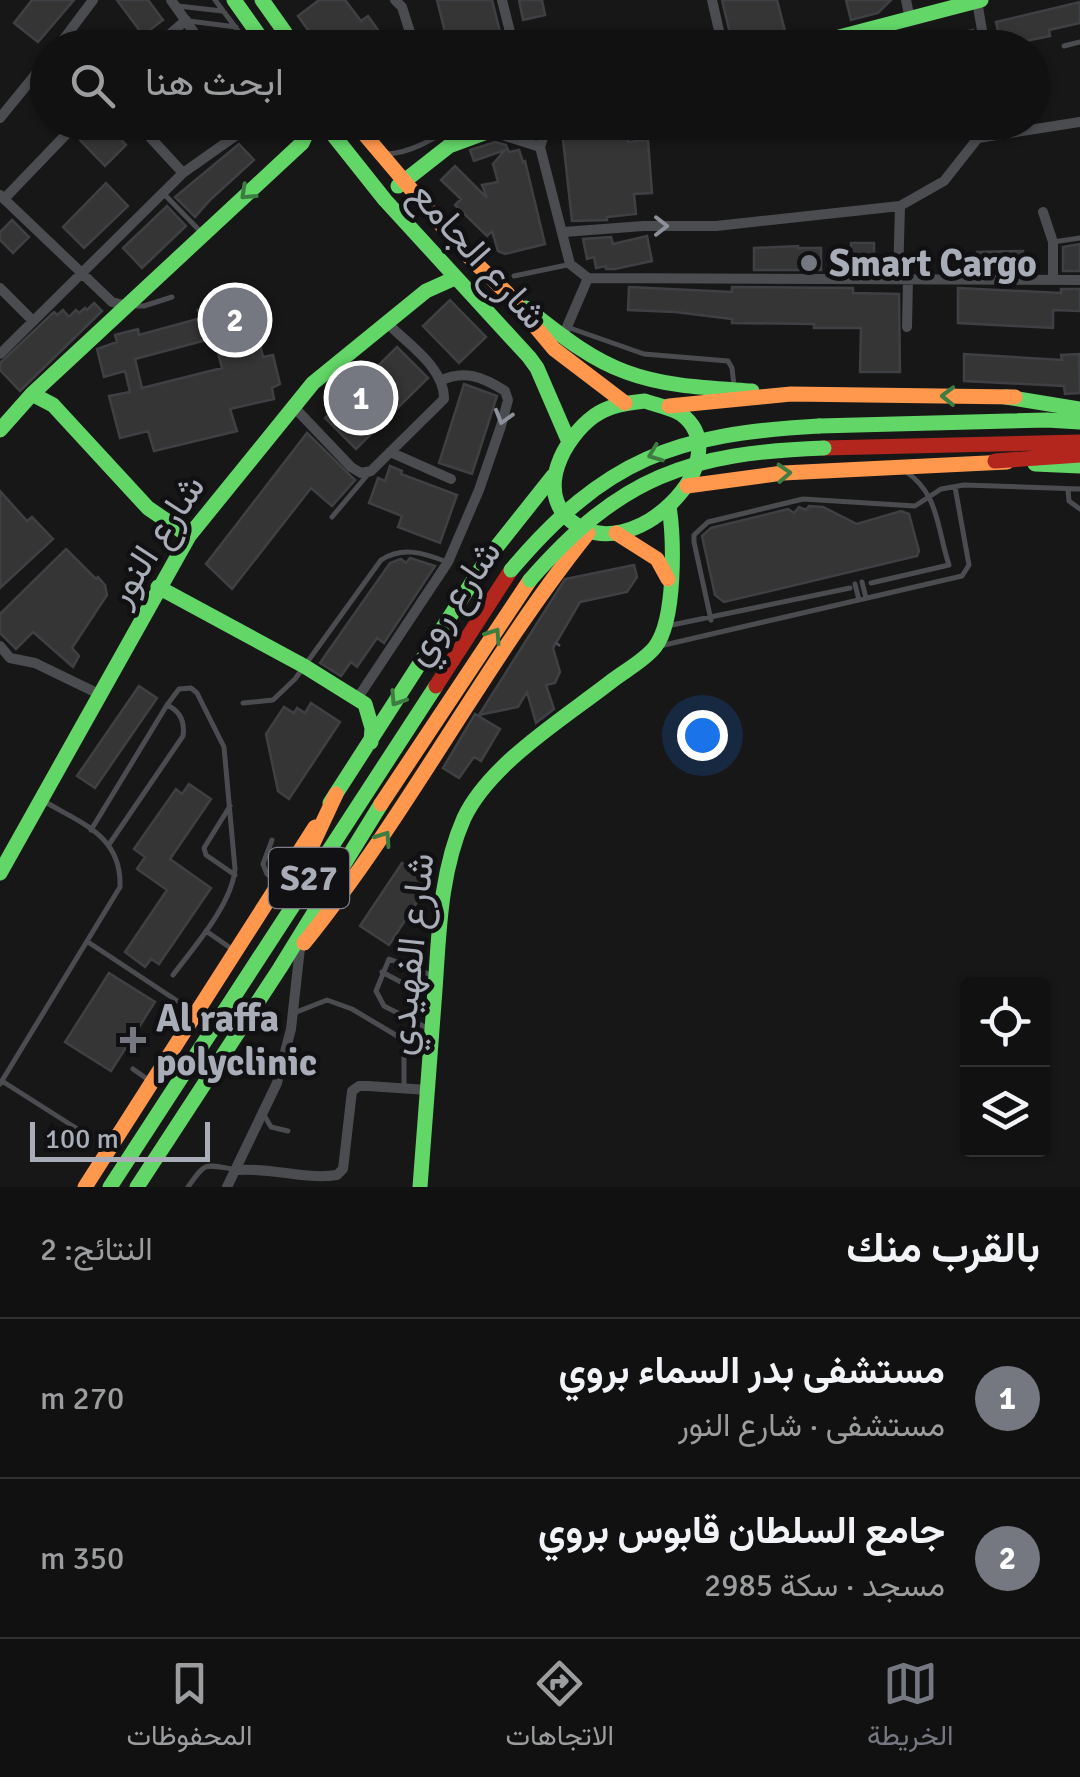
<!DOCTYPE html>
<html lang="ar">
<head>
<meta charset="utf-8">
<style>
	:root { --surface:#111; --page:#1a1a1a; --text:#f1f3f6; --muted:#9c9d9f; --line:#303131; --accent:#757880 }
	body { margin:0; font-family:Signika,Vazirmatn,sans-serif; background:var(--page); color:var(--text); direction:rtl }
	.controls { position:absolute; right:30px; bottom:30px; display:grid; overflow:hidden; border-radius:10px; box-shadow:0 2px 8px #0004 }
	.controls button { width:90px; height:90px; display:grid; place-items:center; padding:0; border:0; border-bottom:2px solid var(--line); background:var(--surface); color:var(--text); font:50px sans-serif }
	.scale { position:absolute; left:30px; bottom:25px; width:180px; box-sizing:border-box; padding-left:10px; border:5px solid #a8adb8; border-top:0; font-size:28px; line-height:35px; white-space:nowrap; color:#a8adb8; -webkit-text-stroke:8px #111113; paint-order:stroke }
	.you { position:absolute; left:702px; top:735px; width:35px; height:35px; margin:-25px; border:8px solid #fff; border-radius:50%; background:#1a73e8; box-shadow:0 0 0 15px #1a73e833 }
	.badge { display:grid; place-items:center; width:65px; height:65px; border-radius:50%; background:var(--accent); color:#fff; font-size:32px; font-weight:700 }
	.pin { position:absolute; translate:-50% -50%; border:5px solid #fff; box-shadow:0 2px 10px #0006 }
	.list { margin:0; padding:0; list-style:none }
	h2 { display:flex; justify-content:space-between; align-items:center; height:130px; margin:0; padding:0 40px; font-size:42px }
	h2 small { font-size:32px; font-weight:400; color:var(--muted) }
	.list li { display:grid; grid-template-columns:65px 1fr auto; gap:30px; align-items:center; box-sizing:border-box; height:160px; padding:0 40px; border-top:2px solid var(--line) }
	.list b { display:block; font-size:38px; white-space:nowrap }
	.list p { margin:0; font-size:32px; white-space:nowrap; color:var(--muted) }
	.list em { font-size:32px; font-style:normal; color:var(--muted) }
	.icon { flex:none; width:55px; height:55px; fill:none; stroke:currentColor; stroke-width:2; stroke-linecap:round; stroke-linejoin:round }
	.map { position:relative; flex:none; width:1080px; height:1187px; overflow:hidden; direction:ltr }
	.search { position:absolute; background:var(--surface); box-shadow:0 2px 8px #0004; left:30px; right:30px; top:30px; height:110px; display:flex; align-items:center; gap:25px; box-sizing:border-box; padding:0 35px; border-radius:55px; color:var(--muted); font-size:38px }
	.sheet { height:450px; background:var(--surface) }
	nav { display:flex; justify-content:space-around; align-items:center; box-sizing:border-box; height:140px; border-top:2px solid var(--line); background:var(--surface); font-size:28px; color:var(--muted) }
	nav a { display:grid; justify-items:center; gap:5px }
	nav .on { color:var(--accent) }
	.map>svg:first-child { display:block }
</style>
</head>
<body>
<div class="map">
<svg width="1080" height="1187" viewBox="0 0 1080 1187">
	<rect width="100%" height="100%" fill="#171717"/>
	<path fill="#353536" stroke="#3f4043" stroke-width="2.5" fill-rule="evenodd" d="M32,0h42l-36,42 -24,-19z
		M117,0h31l15,20 -20,15z
		M319,0h26l16,21 7,-5 18,25 -9,7h-56l-23,-32z
		M437,0h55l12,48h-55z
		M519,0h23l3,15 -22,5z
		M722,0h55l8,31 -52,15z
		M846,0h45l-13,13 -27,7z
		M1080,2v21l-31,7 1,6 -49,10 -5,-24z
		M973,30l3,18h-40l-2,-10z
		M96,122h9l21,23 -21,21 -26,-27z
		M568,122h58l2,20 20,-2 4,53 -18,1 2,20 -29,3v3l-35,1 -10,-91z
		M495,142l11,3 3,7 10,-2 4,12 2,-1 20,83 -40,10 -7,-3 -6,-20 -5,5 -32,-31 6,-6 -20,-19 14,-14 32,32 -5,-13 16,-3 -5,-18 12,-14 -31,11 -4,-11z
		M239,144l15,16 -43,39 -16,18 -20,-20z
		M106,183l22,23 -44,42 -21,-21z
		M167,206l19,20 -44,42 -19,-20z
		M12,220l17,17 -16,16 -13,-13v-8z
		M647,236l5,25 -37,8h-9v-3l-10,2 -2,-11 -7,2 -4,-20 28,-2 2,7z
		M851,243h23v23h-23z
		M1080,244v27h-17v-24z
		M798,246v2h23v22h-67v-22z
		M1023,251v19l-46,-1v-17z
		M629,287l103,5v-5l121,1v5l46,1 1,78h-40l1,-44h-47v-4l-82,-1v-4l-57,-7 -47,-2z
		M958,288l103,5v-4h19v22l-27,-1v18l-95,-5z
		M450,300l36,37 -27,26 -36,-37z
		M231,302l2,10 29,-8 6,21 -12,3 7,29 10,-2 7,29 -8,4 2,11 -44,10 7,22 -83,20 -6,-20 -28,7 -11,-42 21,-4 -5,-21 -21,6 -7,-28 20,-7 -2,-7 23,-6 1,6 62,-17 -3,-8zM214,338l8,30 -80,20 -7,-29z
		M94,303l8,8 -82,80 -20,-21v-7l54,-51 3,3 6,-5 6,7 7,-7 3,3 6,-5 2,2z
		M397,347l31,31 -72,71 -31,-31z
		M964,354l98,6 -1,-5 18,-1 1,39 -15,1 -1,-8 -100,-5z
		M464,384l33,12 -25,78 -33,-11z
		M307,433l48,47 -23,26 -21,-18 -79,101 -26,-25z
		M390,466l12,5 -1,3 56,21 -17,48 -42,-16 4,-11 -33,-13 9,-25 7,3z
		M0,491l27,30 5,-4 21,22 -53,49z
		M809,506l14,1 34,17 44,-13 8,3 10,37 -2,5 -193,46 -9,-7 -13,-59 9,-8 77,-19 6,4 5,-6 7,3z
		M66,549l30,30 2,-2 7,8 2,10 -35,53 7,8 -6,11 -40,-35 -17,17 -16,-16v-19z
		M410,558l25,8 -51,77 -7,-5 -20,29 -6,-5 -10,14 -21,-13 70,-100 11,-4 5,4z
		M634,565l3,12 -10,15 -47,10 -27,46 7,24 -5,11 -9,2 8,24 -18,14 -9,-31 -9,15 -39,8 86,-136z
		M139,686l18,12 -62,90 -18,-12z
		M311,703l29,19 -51,77 -11,-8 -12,-57 18,-27 10,6 3,-5 8,5z
		M475,714l25,15 -19,32 -7,-4 -15,21 -16,-10z
		M189,784l22,15 -41,60 41,29 -52,76 -8,-5 -6,8 -20,-15 42,-62 -30,-21 8,-12 -11,-8 42,-60 6,5z
		M402,863l28,19 -41,63 -29,-19z
		M109,973l46,29 -44,69 -46,-29z"/>
	<g fill="none" stroke-linecap="round" stroke-linejoin="round">
		<path stroke="#4d4e52" stroke-width="2.5" stroke-dasharray="5 8" stroke-linecap="butt" d="M556,643l10,7"/>
		<path stroke="#4b4c50" stroke-width="5" d="M215,0l36,48
			M178,6l44,5
			M189,21l47,6
			M200,37l48,7
			M1064,46l16,-4
			M388,154c27,-2 51,-19 74,-32
			M163,193l38,39
			M1053,242l27,-4
			M514,276l53,-11
			M132,306h12l28,-9
			M567,327l77,27 84,7 4,7 2,18
			M1068,490l1,11 11,8
			M332,517l37,-44
			M862,582l4,16
			M871,583l78,-18c-12,-36 -10,-72 -44,-94
			M855,584l4,16
			M711,620l-17,-78v-7l14,-13 95,-23 112,7 26,-17 23,-4 116,4
			M667,626l183,-38
			M660,646l302,-70 7,-11 -14,-78
			M243,703l30,-3 22,-21 86,-119c22,-14 43,-7 66,2
			M230,806l-26,42 2,7 29,20
			M91,830l76,-125 12,-16 12,-1 6,5 27,54 11,122c-3,35 -41,78 -62,106
			M272,840l-9,24 4,10 10,7
			M110,843l73,-107c2,-14 -3,-25 -16,-31
			M206,931l26,18
			M88,942l106,70
			M382,972l32,17
			M294,1013l33,-13 25,9 52,31v46
			M427,1028l-43,-22 -8,-15 13,-32 45,17
			M133,1069l17,12
			M2,1081l88,56
			M0,1084l120,-197c2,-52 -40,-64 -78,-87
			M264,1115l7,12 17,4
			M188,1187c18,-25 15,-23 45,-18"/>
		<path stroke="#4b4c50" stroke-width="10" d="M171,0l34,48
			M395,0l7,7 13,41
			M502,0l12,48
			M712,0l11,48
			M906,0l4,19
			M977,1l8,47
			M57,48l36,-48
			M154,48l32,-28
			M0,118l48,-59
			M136,122l47,51
			M260,122l8,13
			M438,122l3,12
			M493,132l47,15
			M978,138l102,-16
			M540,147l30,117 18,14
			M540,147l8,-25
			M0,195l112,107 15,4
			M4,199l74,-77
			M1043,212l10,30v38
			M564,232l79,-6h73l184,-20 44,-25 34,-43 4,-16
			M588,278l492,2
			M898,279l2,-73
			M0,288l33,33
			M907,327l1,-48
			M563,336l25,-58
			M0,354l183,-181 72,-51
			M293,406l58,61 10,6 10,-2 73,-72c1,-31 -37,-56 -57,-76
			M390,452l61,27
			M0,646l10,12 25,5 64,31
			M357,699l91,-137 31,-72 22,-64 7,-26 -3,-9c-22,-14 -41,-22 -65,-10
			M237,1170c33,-3 66,10 100,5l6,-6 9,-78 7,-5h9l60,4
			M227,1187l50,-104 14,-54 9,-81"/>
		<path stroke="#63d668" stroke-width="15" d="M234,0l34,48
			M262,0l34,48
			M797,48l184,-48
			M323,122l62,78 144,157 8,11 32,74
			M398,186l51,-40 65,-24
			M526,308c31,24 63,51 100,64 40,15 84,16 126,19
			M32,394l21,11 95,103 41,28
			M1006,397l74,12
			M645,401c11,4 27,7 36,13 61,45 -50,157 -110,107 -36,-30 -7,-83 23,-105 16,-11 32,-13 51,-15z
			M819,426l228,-6 33,2
			M0,430l32,-36 270,-251 10,-21
			M1035,464l45,2
			M158,587l146,79 61,38 7,24 -1,14
			M330,803l157,-244 66,-83
			M0,873l189,-337 124,-153 113,-92 29,-13
			M110,1187l326,-501
			M137,1187l143,-219 101,-164
			M420,1187c5,-66 10,-131 15,-197 4,-57 5,-118 29,-172 26,-55 102,-101 149,-138 13,-10 32,-20 42,-33 21,-27 19,-108 14,-141"/>
		<path stroke="#ff974d" stroke-width="15" d="M354,122l112,132 41,39 47,56 71,54
			M669,406l122,-12 224,3
			M687,486l96,-13 224,-11
			M616,533l41,26 11,20
			M381,804l149,-224
			M287,899l49,-105
			M304,943c105,-130 180,-280 284,-410
			M85,1187l230,-360"/>
		<path stroke="#b3261e" stroke-width="15" d="M824,448l256,-6
			M995,461l85,-6
			M436,686l75,-116"/>
		<path stroke="#63d668" stroke-width="15" d="M511,570c95,-112 164,-136 308,-144
			M530,580c91,-104 158,-127 294,-132"/>
	</g>
	<defs><path id="oneway-chevron" d="M-2-3.5L2.5 0L-2 3.5" fill="none" stroke-width="1.6" stroke-linecap="round" stroke-linejoin="round" transform="scale(2.5)"/></defs>
	<g stroke="#3e7d42">
		<use href="#oneway-chevron" transform="translate(247 193) rotate(137)"/>
		<use href="#oneway-chevron" transform="translate(948 396) rotate(-179)"/>
		<use href="#oneway-chevron" transform="translate(655 454) rotate(159)"/>
		<use href="#oneway-chevron" transform="translate(784 473) rotate(-3)"/>
		<use href="#oneway-chevron" transform="translate(494 635) rotate(-56)"/>
		<use href="#oneway-chevron" transform="translate(397 699) rotate(123)"/>
		<use href="#oneway-chevron" transform="translate(384 838) rotate(-56)"/>
	</g>
	<g stroke="#8c9099">
		<use href="#oneway-chevron" transform="translate(661 226)"/>
		<use href="#oneway-chevron" transform="translate(503 417) rotate(106)"/>
	</g>
	<g fill="#757880" stroke="#111113" stroke-width="4">
		<circle cx="809" cy="263" r="10"/>
		<path d="M128 1025h10v10h10v10h-10v10h-10v-10h-10v-10h10z"/>
	</g>
	<g text-anchor="middle" stroke-width="9" stroke-linejoin="round" paint-order="stroke">
		<rect fill="#111113" stroke="#7b7e86" stroke-width="2.5" x="269" y="848" width="80" height="60" rx="8"/>
		<g font-size="35" font-weight="bold" fill="#a8adb8">
			<text x="309" y="890">S27</text>
		</g>
		<g font-size="38" fill="#a8adb8" stroke="#111113">
			<text transform="translate(479 255) rotate(48)" y="13">شارع الجامع</text>
			<text transform="translate(155 540) rotate(-57)" y="13">شارع النور</text>
			<text transform="translate(452 602) rotate(-56)" y="13">شارع روي</text>
			<text transform="translate(410 954) rotate(-84)" y="13">شارع الفهيدي</text>
		</g>
		<g font-size="38" font-weight="bold" fill="#a8adb8" stroke="#111113" text-anchor="start">
			<text x="829" y="276">Smart Cargo</text>
			<text x="156" y="1031">Al raffa<tspan x="156" dy="44">polyclinic</tspan></text>
		</g>
	</g>
</svg>
<div class="controls">
<button><svg class="icon" aria-label="locate" viewBox="0 0 24 24"><circle cx="12" cy="12" r="6"/><path d="M12 2v4M12 18v4M2 12h4M18 12h4"/></svg></button>
<button><svg class="icon" aria-label="layers" viewBox="0 0 24 24"><path d="M12 4l9 5-9 5-9-5zM3 14l9 5 9-5"/></svg></button>
</div>
<div class="scale">100 m</div>
<div class="you"></div>
<div class="pin badge" style="left:361px;top:398px">1</div>
<div class="pin badge" style="left:235px;top:320px">2</div>
<div class="search"><svg class="icon" aria-label="search" viewBox="0 0 24 24"><circle cx="10" cy="10" r="6"/><path d="M15 15l6 6"/></svg>ابحث هنا</div>
</div>
<section class="sheet">
<h2>بالقرب منك<small>النتائج: 2</small></h2>
<ul class="list">
<li><span class="badge">1</span><div><b>مستشفى بدر السماء بروي</b><p>مستشفى · شارع النور</p></div><em>270 m</em></li>
<li><span class="badge">2</span><div><b>جامع السلطان قابوس بروي</b><p>مسجد · سكة 2985</p></div><em>350 m</em></li>
</ul>
</section>
<nav>
<a class="on"><svg class="icon" aria-label="map" viewBox="0 0 24 24"><path d="M3 6l6-2 6 2 6-2v14l-6 2-6-2-6 2zM9 4v14M15 6v14"/></svg>الخريطة</a>
<a><svg class="icon" aria-label="directions" viewBox="0 0 24 24"><path d="M12 3l9 9-9 9-9-9zM9 14v-3h6M13 9l2 2-2 2"/></svg>الاتجاهات</a>
<a><svg class="icon" aria-label="saved" viewBox="0 0 24 24"><path d="M7 4h10v16l-5-4-5 4z"/></svg>المحفوظات</a>
</nav>
</body>
</html>
